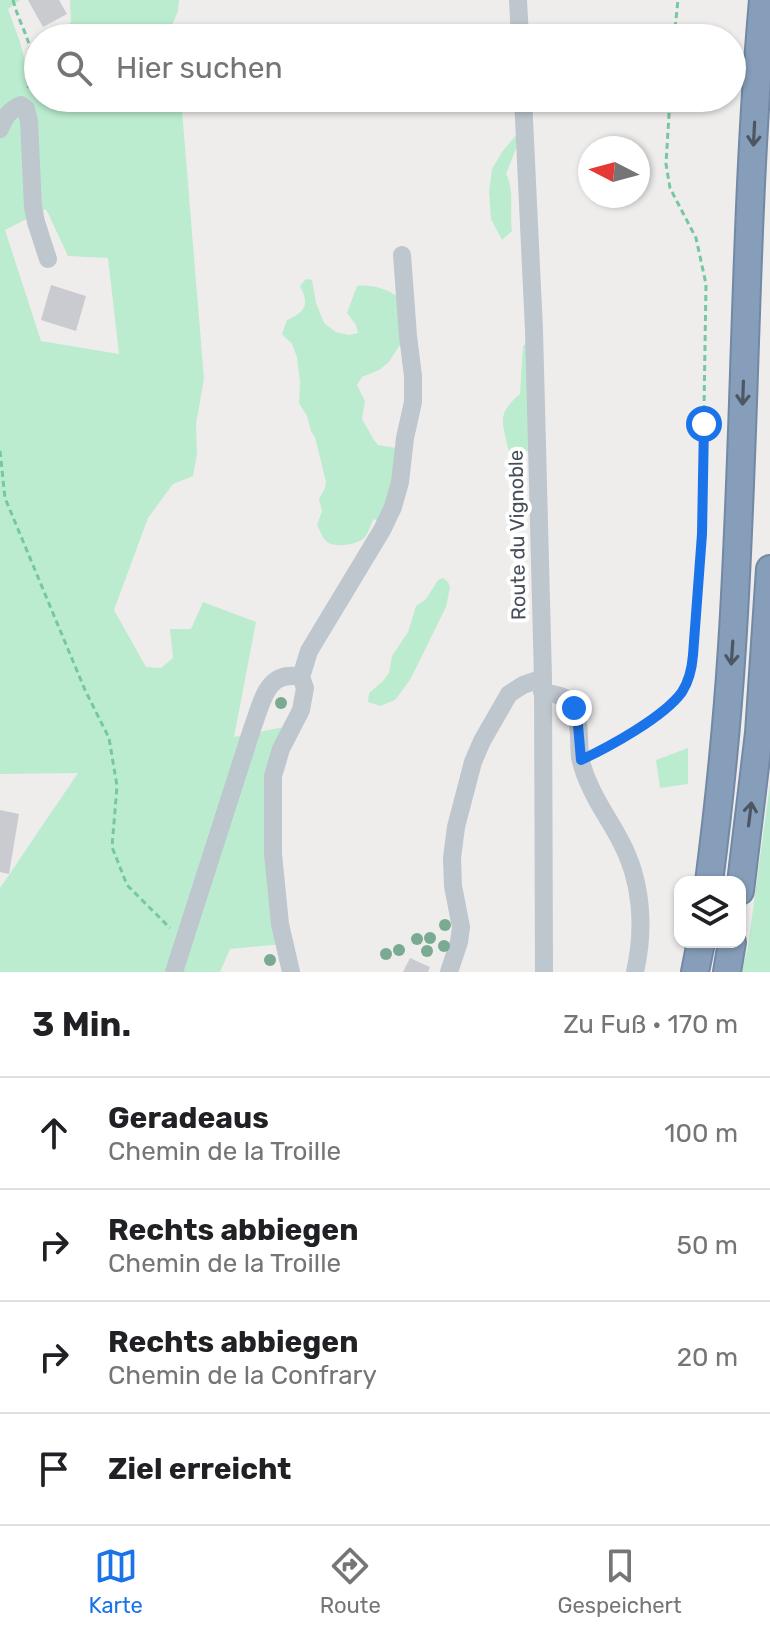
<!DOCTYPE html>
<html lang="de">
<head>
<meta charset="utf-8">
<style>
	:root { --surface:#fff; --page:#f2f2f2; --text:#202124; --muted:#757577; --line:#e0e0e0; --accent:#1a73e8 }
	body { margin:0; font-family:Rubik,sans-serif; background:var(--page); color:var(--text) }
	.controls { position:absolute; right:24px; bottom:24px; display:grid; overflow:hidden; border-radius:16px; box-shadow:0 2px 6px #0004 }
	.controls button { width:72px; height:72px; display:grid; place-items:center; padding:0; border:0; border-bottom:2px solid var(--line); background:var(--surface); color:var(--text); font:40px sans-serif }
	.compass { position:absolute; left:578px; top:136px; width:72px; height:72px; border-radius:50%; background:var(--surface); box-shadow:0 2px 6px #0004; rotate:276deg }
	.stop { position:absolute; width:24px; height:24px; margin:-18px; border:6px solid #1a73e8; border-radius:50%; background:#fff }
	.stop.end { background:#1a73e8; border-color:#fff; box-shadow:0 2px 8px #0008 }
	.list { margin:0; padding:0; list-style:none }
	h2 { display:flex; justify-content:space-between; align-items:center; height:104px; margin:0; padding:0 32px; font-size:34px }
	h2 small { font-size:26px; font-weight:400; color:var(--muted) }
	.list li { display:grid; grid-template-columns:52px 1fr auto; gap:24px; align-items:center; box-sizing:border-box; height:112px; padding:0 32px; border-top:2px solid var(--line) }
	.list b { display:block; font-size:30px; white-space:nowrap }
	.list p { margin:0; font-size:26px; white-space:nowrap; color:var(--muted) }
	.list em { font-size:26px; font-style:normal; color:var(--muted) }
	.icon { flex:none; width:44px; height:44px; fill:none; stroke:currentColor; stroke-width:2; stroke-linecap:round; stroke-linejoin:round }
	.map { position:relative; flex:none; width:770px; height:972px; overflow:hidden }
	.search { position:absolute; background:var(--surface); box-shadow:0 2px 6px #0004; left:24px; right:24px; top:24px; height:88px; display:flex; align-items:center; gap:20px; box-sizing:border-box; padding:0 28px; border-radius:44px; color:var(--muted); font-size:30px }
	.sheet { height:552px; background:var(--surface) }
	nav { display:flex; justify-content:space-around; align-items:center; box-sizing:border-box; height:112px; border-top:2px solid var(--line); background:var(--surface); font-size:22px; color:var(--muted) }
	nav a { display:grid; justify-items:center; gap:4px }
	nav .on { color:var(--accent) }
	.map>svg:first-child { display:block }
</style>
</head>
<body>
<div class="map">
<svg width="770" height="972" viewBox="0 0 770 972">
	<rect width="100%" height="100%" fill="#efecec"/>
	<path fill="#bbeccf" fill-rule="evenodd" d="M0,0h20l-12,9 12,33 5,19 13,7v30h143l23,281 -8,45 1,30 -4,22 -20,8 -25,34 -34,92 32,57 15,1 12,-10 -3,-29h21l12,-27 53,20 -22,115 65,-13 -23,55 8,165 -54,5 -10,23h-220v-84l78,-115 -78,1zM46,209l22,47 40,2 11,96 -78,-13 -36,-111z
		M70,0h109l-1,11 -10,24 1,3h-117l-1,-9 20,-6z
		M517,134v12l-11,28c9,16 3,39 6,57l-10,9 -11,-21 -2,-27 3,-23 10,-17z
		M306,279l6,1 4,23 8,20 12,9 13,3 9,-2 -2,-8 -9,-12 10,-27c13,-2 31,3 41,11l3,46 -12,19 -10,8 -17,7 -5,8 8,16 -3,18 12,21 4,5 18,3 3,3 -17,72 -8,-4c-4,6 -5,13 -9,18 -7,8 -29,11 -38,5 -5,-4 -7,-12 -10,-17l5,-14 -3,-12 6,-11 1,-6 -11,-45 -4,-6 -4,-15 -8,-13 1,-21 -3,-25 -5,-13 -10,-10 5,-14c18,-8 23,-15 13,-34z
		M529,341v110l-20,1c-6,-29 -14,-37 11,-58l3,-48z
		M443,578l5,4 2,5 -4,20 -36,73 -15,20 -15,6 -12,-4 1,-9 14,-12 6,-8 3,-17 16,-24 8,-26 10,-7 12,-19z
		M688,748v36l-28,4 -4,-28z
		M770,784v188h-28l6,-26z"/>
	<path fill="#cacbd1" d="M28,0h31l8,14 -24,13z
		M51,285l35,11 -10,35 -35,-11z
		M0,810l19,4 -10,60 -9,-2z
		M410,958l20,9 -2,5h-25z"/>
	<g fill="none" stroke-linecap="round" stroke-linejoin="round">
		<defs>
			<path id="highway" d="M709,882c10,-78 18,-156 23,-235 14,-215 12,-432 31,-647
				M740,891l19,-158 11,-164
				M695,972l6,-30
				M727,972l5,-30"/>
		</defs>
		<use href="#highway" stroke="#7189a5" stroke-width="30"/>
		<path stroke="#75c8a0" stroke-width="3" stroke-dasharray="6 4" stroke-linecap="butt" d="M13,0c9,34 28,52 15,88
			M674,38l4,-38
			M0,451l5,47 80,192 24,48 8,48 -5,61 15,38 43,43
			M595,753l34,-19 39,-28 12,-11 9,-18 4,-22 9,-121 4,-250 -10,-46 -26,-50 -4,-24 4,-66"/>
		<path stroke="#bec6ce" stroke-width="18" d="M518,0l2,38
			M523,98l11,232 9,348 1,294
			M0,129c4,-11 9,-19 21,-24l5,4 3,12 4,86 3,15 12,37
			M542,692c8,2 18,2 24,7 16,13 12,39 14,58 2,9 6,21 10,29 8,19 21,36 30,54 22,40 25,88 15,132
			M174,972l78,-243c10,-26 14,-60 49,-52
			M291,972l-11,-48 -7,-70v-78l8,-27 20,-39 4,-22 -4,-11 8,-26 73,-121 11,-23 7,-25 5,-44 8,-36v-26l-5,-40 -6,-81
			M449,972l10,-30 2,-15 -8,-41 -1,-28 4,-31 17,-65 9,-21 27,-47 14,-9 20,-7"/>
		<use href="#highway" stroke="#869eb9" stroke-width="26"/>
	</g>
	<g fill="#7aab92">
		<circle cx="281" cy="703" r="6"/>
		<circle cx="445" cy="925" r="6"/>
		<circle cx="430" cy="938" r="6"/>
		<circle cx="417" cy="939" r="6"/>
		<circle cx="444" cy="946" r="6"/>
		<circle cx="399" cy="950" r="6"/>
		<circle cx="427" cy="951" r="6"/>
		<circle cx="386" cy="954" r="6"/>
		<circle cx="270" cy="960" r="6"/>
	</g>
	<defs><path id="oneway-shaft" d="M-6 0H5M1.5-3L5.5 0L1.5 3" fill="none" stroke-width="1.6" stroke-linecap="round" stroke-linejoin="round" transform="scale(2)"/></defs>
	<g stroke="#4c5763">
		<use href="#oneway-shaft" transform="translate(754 134) rotate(93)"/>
		<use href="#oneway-shaft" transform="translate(743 393) rotate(92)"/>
		<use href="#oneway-shaft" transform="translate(732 653) rotate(94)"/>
		<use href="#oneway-shaft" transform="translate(750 814) rotate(-83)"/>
	</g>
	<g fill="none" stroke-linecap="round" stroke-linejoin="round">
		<path stroke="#1a73e8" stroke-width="10" d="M574,708l4,17 3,35c28,-13 83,-43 101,-68 7,-11 10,-24 11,-37l9,-121 2,-110"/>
	</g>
	<g text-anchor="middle" stroke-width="8" stroke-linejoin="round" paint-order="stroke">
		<g font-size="20" fill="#464f59" stroke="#fff">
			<text transform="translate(517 535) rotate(-91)" y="7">Route du Vignoble</text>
		</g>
	</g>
</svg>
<div class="controls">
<button><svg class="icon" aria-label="layers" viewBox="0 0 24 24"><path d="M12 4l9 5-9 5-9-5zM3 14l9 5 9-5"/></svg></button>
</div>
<svg class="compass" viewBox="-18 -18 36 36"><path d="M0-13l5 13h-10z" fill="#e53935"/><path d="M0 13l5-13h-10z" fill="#757577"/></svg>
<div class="stop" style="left:704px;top:424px"></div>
<div class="stop end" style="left:574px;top:708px"></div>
<div class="search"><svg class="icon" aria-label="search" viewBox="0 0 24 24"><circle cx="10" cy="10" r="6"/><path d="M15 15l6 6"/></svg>Hier suchen</div>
</div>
<section class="sheet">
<h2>3 Min.<small>Zu Fuß · 170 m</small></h2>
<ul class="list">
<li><svg class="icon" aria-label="ahead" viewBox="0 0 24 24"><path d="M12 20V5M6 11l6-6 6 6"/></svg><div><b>Geradeaus</b><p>Chemin de la Troille</p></div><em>100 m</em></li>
<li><svg class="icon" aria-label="right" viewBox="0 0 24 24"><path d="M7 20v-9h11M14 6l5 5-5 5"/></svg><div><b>Rechts abbiegen</b><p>Chemin de la Troille</p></div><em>50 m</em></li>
<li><svg class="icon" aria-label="right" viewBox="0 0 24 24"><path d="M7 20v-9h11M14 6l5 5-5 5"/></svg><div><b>Rechts abbiegen</b><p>Chemin de la Confrary</p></div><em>20 m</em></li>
<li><svg class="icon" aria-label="arrive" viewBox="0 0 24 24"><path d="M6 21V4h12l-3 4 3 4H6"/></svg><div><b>Ziel erreicht</b></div></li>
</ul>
</section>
<nav>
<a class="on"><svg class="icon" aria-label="map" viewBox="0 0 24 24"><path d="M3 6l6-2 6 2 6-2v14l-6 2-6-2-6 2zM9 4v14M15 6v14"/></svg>Karte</a>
<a><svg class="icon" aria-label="directions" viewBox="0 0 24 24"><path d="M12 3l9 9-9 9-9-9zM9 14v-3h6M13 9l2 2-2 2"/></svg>Route</a>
<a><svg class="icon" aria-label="saved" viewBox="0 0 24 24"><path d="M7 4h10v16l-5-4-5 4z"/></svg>Gespeichert</a>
</nav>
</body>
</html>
